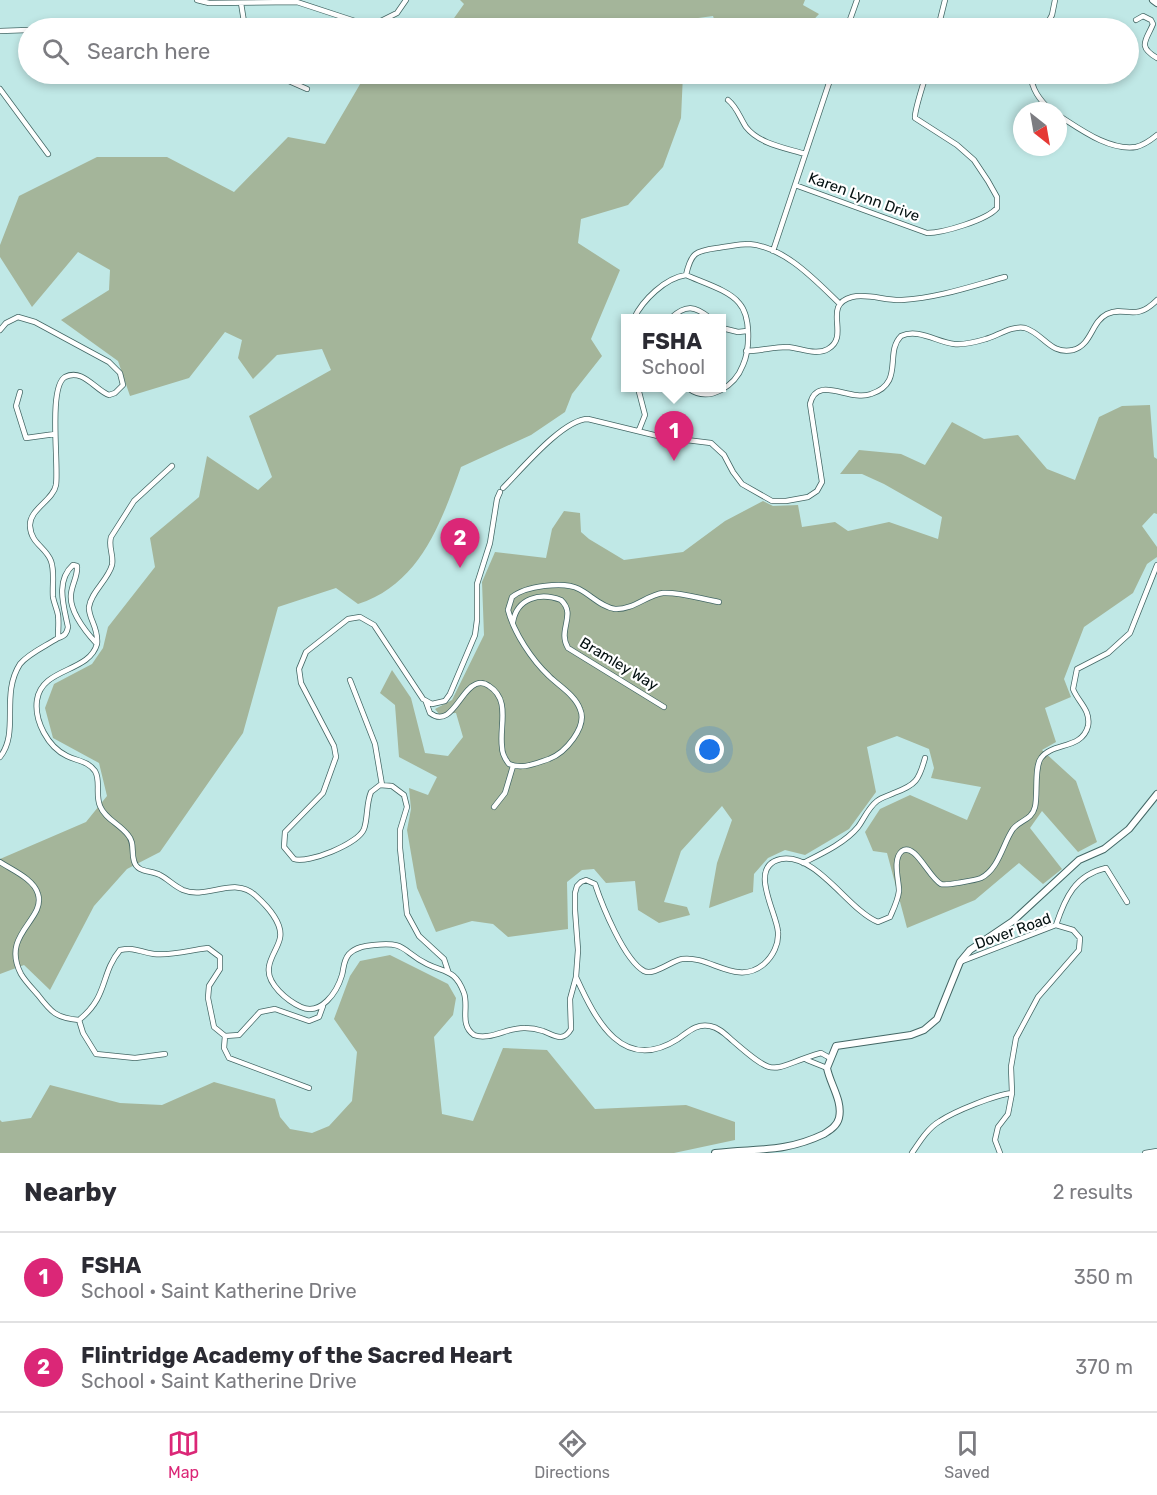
<!DOCTYPE html>
<html lang="en">
<head>
<meta charset="utf-8">
<style>
	:root { --surface:#fff; --page:#f2f2f3; --text:#2b2b33; --muted:#7c7c81; --line:#e1e1e2; --accent:#db2777 }
	body { margin:0; font-family:Rubik,sans-serif; background:var(--page); color:var(--text) }
	.compass { position:absolute; left:1013px; top:102px; width:54px; height:54px; border-radius:50%; background:var(--surface); box-shadow:0 3px 9px #0003; rotate:149deg }
	.you { position:absolute; left:710px; top:750px; width:21px; height:21px; margin:-15px; border:4px solid #fff; border-radius:50%; background:#1a73e8; box-shadow:0 0 0 9px #1a73e833 }
	.badge { display:grid; place-items:center; width:39px; height:39px; border-radius:50%; background:var(--accent); color:#fff; font-size:20px; font-weight:700 }
	.pin { position:absolute; translate:-50% -50px; filter:drop-shadow(0 2px 3px #0008) }
	.pin::after { content:''; position:absolute; top:32px; width:21px; height:18px; background:inherit; clip-path:polygon(0 0,100% 0,50% 100%) }
	.popup { position:absolute; left:621px; top:314px; width:105px; height:78px; box-sizing:border-box; display:grid; place-content:center; border-radius:0px; background:var(--surface); filter:drop-shadow(0 2px 4px #0005); font-size:20px; white-space:nowrap; color:var(--muted) }
	.popup b { font-size:22px; color:var(--text) }
	.popup::after { content:''; position:absolute; left:50%; top:100%; margin-left:-12px; border:12px solid transparent; border-top-color:var(--surface) }
	.list { margin:0; padding:0; list-style:none }
	h2 { display:flex; justify-content:space-between; align-items:center; height:78px; margin:0; padding:0 24px; font-size:26px }
	h2 small { font-size:20px; font-weight:400; color:var(--muted) }
	.list li { display:grid; grid-template-columns:39px 1fr auto; gap:18px; align-items:center; box-sizing:border-box; height:90px; padding:0 24px; border-top:2px solid var(--line) }
	.list b { display:block; font-size:22px; white-space:nowrap }
	.list p { margin:0; font-size:20px; white-space:nowrap; color:var(--muted) }
	.list em { font-size:20px; font-style:normal; color:var(--muted) }
	.icon { flex:none; width:33px; height:33px; fill:none; stroke:currentColor; stroke-width:2; stroke-linecap:round; stroke-linejoin:round }
	.map { position:relative; flex:none; width:1157px; height:1153px; overflow:hidden }
	.search { position:absolute; background:var(--surface); box-shadow:0 3px 9px #0003; left:18px; right:18px; top:18px; height:66px; display:flex; align-items:center; gap:15px; box-sizing:border-box; padding:0 21px; border-radius:33px; color:var(--muted); font-size:22px }
	.sheet { height:258px; background:var(--surface) }
	nav { display:flex; justify-content:space-around; align-items:center; box-sizing:border-box; height:84px; border-top:2px solid var(--line); background:var(--surface); font-size:16px; color:var(--muted) }
	nav a { display:grid; justify-items:center; gap:3px }
	nav .on { color:var(--accent) }
	.map>svg:first-child { display:block }
</style>
</head>
<body>
<div class="map">
<svg width="1157" height="1153" viewBox="0 0 1157 1153">
	<rect width="100%" height="100%" fill="#c0e8e6"/>
	<path fill="#a4b59a" d="M460,0h345l-2,5 16,9 -13,14h-89l-4,-12 -22,3 -4,9h-240l17,-24z
		M366,74h317l-2,44 -18,49 -35,38 -47,14 -3,24 42,27 -29,69 11,17 -30,38 -7,18 -34,23 -70,32c-20,56 -41,117 -103,137l-22,-16 -58,19 -35,126 -83,119 -33,17 -33,37 -44,84 -26,-25 -24,9v-115l86,-37 21,-26 -8,-33 -46,-25 -8,-30 9,-24 38,-20 11,-16 5,-21 47,-60 -5,-29 49,-41 8,-41 51,34 14,-13 -23,-61 82,-46 -9,-21 -45,6 -24,24 -15,-21 4,-18 -17,-8 -36,46 -59,18 -12,-35 -57,-41 48,-30 1,-20 -32,-18 -46,55 -32,-50v-12l19,-49 78,-39h70l67,35 54,-55 37,7z
		M1150,405l4,52 3,2v55l-3,-1 -12,13 15,21v10l-10,7 -14,29 -49,34 -20,52 7,18 -26,11 11,34 -14,8 34,31 21,61 -19,10 -36,-41 -12,17 32,41 -19,15 -24,-21 -44,37 -68,28 -20,-75 -14,-2 -8,-19 15,-23 30,-14 57,25 14,-33 -50,-9 3,-10 -5,-19 -32,-13 -30,11 9,45 -27,37 -44,26 -20,-5 -17,8 -14,16 -1,18 -44,16 8,-45 15,-43 -10,-14 -41,45 -17,51 23,5 3,8 -31,8 -21,-13 -3,-29 -29,2 -12,-14 -12,1 -15,12 1,47 -60,8 -15,-13 -21,-3 -36,11 -19,-44 -10,-58 4,-21 -2,-21 19,7 9,-18 -38,-20 -4,-52 -15,-12 12,-23 19,28 14,55 23,3 15,-19 -7,-24 -17,1 -4,-5 17,-9 32,-65 -2,-53 13,-30 51,6 6,-29 12,-18 16,2 1,19 8,7 35,21 59,-8 42,-31 38,-20 10,5 25,-1 4,22 33,-5 13,9 41,-9 49,17 4,-22 -58,-33 -22,-10h-22l19,-24 42,4 24,11 27,-43 32,17 34,-4 29,34 28,11 24,-63 23,-11z
		M390,955l58,29 8,14 -3,17 -19,22 8,77 31,7 30,-73 44,2 48,59 91,-4 49,17v18l-61,13h-674v-33l2,2 29,-4 19,-33 70,18 42,2 52,-23 61,17 5,18 10,12 22,4 17,-7 23,-25 5,-49 -23,-33 16,-43 10,-15z"/>
	<g fill="none" stroke-linecap="round" stroke-linejoin="round">
		<defs>
			<path id="minor" d="M197,0l12,3 88,-1 67,22 17,-3 16,-8 9,-13
				M241,3l4,25
				M1136,20l7,-4 8,4 2,4c-7,17 -16,22 4,34
				M847,28l10,-28
				M938,28l7,-28
				M1045,28l7,-13 3,-15
				M0,31l28,-1
				M174,74h11
				M273,74l34,15
				M1031,74c0,15 9,26 20,37
				M0,89l48,65
				M728,100c9,7 12,18 18,27 13,17 40,21 59,27
				M1058,115c22,14 51,36 78,32 8,-2 15,-7 21,-12
				M795,185l132,48c16,0 60,-13 70,-25v-11l-9,-16 -14,-21 -17,-15 -42,-27c-1,-7 9,-35 11,-44
				M773,251l59,-177
				M686,275c15,7 43,15 53,28 12,13 11,46 4,62 -8,21 -34,39 -55,23
				M634,318c9,-18 31,-40 52,-43 5,-22 9,-24 31,-27 10,-1 21,-4 32,-4 36,3 66,36 91,60
				M671,318c15,-14 24,-12 39,0
				M722,328l16,4 9,-1
				M0,330l6,-7 12,-6 17,5 74,40 11,11 3,12 -8,8 -6,2c-14,-5 -26,-27 -44,-18 -17,10 -6,88 -9,108 -3,16 -27,24 -26,41 1,18 16,21 21,35 4,11 1,25 2,36 1,6 4,12 5,18 1,7 0,15 0,23 7,-2 9,-5 10,-11 -4,-20 -13,-46 5,-62l4,1c1,10 -5,18 -6,28 -2,17 15,38 26,50 -8,29 -55,23 -60,56 -3,21 11,47 30,56 10,5 21,5 28,15 6,10 0,23 5,35 5,13 20,18 28,29 7,8 3,16 6,26 3,12 17,9 26,14 8,4 14,11 23,15 24,10 52,-15 73,6 10,9 27,27 24,42 -2,10 -10,19 -11,29 -3,17 19,34 32,40 20,9 36,-15 41,-32 2,-7 1,-14 7,-21 7,-7 16,-8 25,-9 33,-4 28,7 53,19 18,9 28,5 37,29 5,15 -5,31 10,42 16,6 34,-8 51,-7 6,0 12,1 18,3 11,4 20,12 28,-2l-1,-30 6,-22 2,-27 -3,-40v-17l2,-7 4,-4 5,-2 9,4c7,21 29,76 49,87 10,5 27,-10 38,-12 28,-4 55,28 82,5 9,-8 15,-20 14,-32 -1,-19 -31,-66 3,-73 36,-6 67,51 97,63l12,-5c4,-9 8,-17 9,-26 0,-11 -7,-32 3,-40 13,-9 27,27 39,33 4,2 35,-4 40,-6 18,-9 22,-35 32,-49 7,-9 19,-9 22,-22 3,-12 -1,-40 6,-49 11,-16 41,-8 47,-32 3,-16 -10,-24 -15,-37l4,-20 31,-16 22,-20 27,-68
				M746,351c14,0 27,-4 41,-4 14,1 29,9 41,2 23,-13 -7,-44 24,-52 15,-4 34,4 50,3 36,-2 70,-14 103,-23
				M638,388l7,27 -6,15
				M20,392l-4,14 10,32 29,-4
				M503,488c18,-18 60,-69 85,-69l74,18 49,6 13,12 9,17 9,12 30,17h14l22,-4 9,-6 5,-9 -12,-78c7,-30 39,-2 61,-10 34,-11 13,-41 30,-58 17,-8 36,6 53,8 11,1 22,-2 32,-5 11,-3 27,-14 39,-11 19,6 25,27 48,22 19,-5 18,-28 34,-36 19,-9 27,9 50,-14
				M513,622c4,-24 27,-30 48,-22 16,15 -4,30 7,48l96,59
				M97,644c2,-16 -9,-26 -8,-37 2,-15 19,-27 23,-42 2,-10 -4,-18 -1,-28l23,-36 38,-35
				M350,680l25,64 7,41
				M426,702l4,11c21,16 30,-23 46,-29 5,-2 9,-1 13,2 22,14 10,40 13,61 0,7 3,12 7,17 13,6 27,-1 40,-5 16,-6 39,-32 31,-50 -5,-14 -21,-23 -31,-33 -17,-16 -35,-43 -41,-66l4,-13c13,-11 52,-16 67,-8 12,6 22,18 36,20 18,1 32,-14 48,-16 18,-1 38,6 56,9
				M0,757c20,-25 0,-62 20,-93 9,-11 26,-18 38,-26
				M494,807l11,-14 8,-27
				M0,862c12,8 34,17 38,32 8,26 -38,40 -17,80 4,7 11,14 17,21 13,17 18,23 41,25 30,-24 21,-46 41,-70 16,-3 19,2 34,4 18,2 36,-4 54,-6l12,9v12l-11,17 -1,12 6,29 11,9 14,-1 21,-23 15,-3 34,12 10,-4 4,-11
				M803,863c18,-9 42,-20 55,-36 6,-8 10,-19 19,-26 5,-4 11,-5 17,-8 22,-8 25,-13 31,-35
				M1056,925c9,-27 19,-50 50,-57l21,34
				M960,962l96,-37 17,5 7,8 -1,12 -41,47 -22,41 -5,29 1,26 -4,21 -10,13 -3,13 5,13
				M448,971l-4,-12 -25,-23 -12,-22 -7,-66v-18l7,-23 -3,-12 -12,-9 -12,-1 -9,7c-5,12 -3,26 -7,37 -6,15 -56,35 -70,30l-10,-12 1,-15 38,-39 13,-36 -2,-11 -33,-63 -2,-14 7,-17 42,-33 12,-2 14,8 49,74 9,5 13,-3 5,-7 25,-59 2,-15v-36l13,-41 7,-44 3,-7
				M576,977c20,44 47,97 102,62 10,-7 19,-16 32,-13 10,2 16,9 23,15 46,40 36,27 88,12l9,5
				M79,1020l4,13 13,21 39,4 30,-4
				M225,1036l-1,12 5,10 80,30
				M807,1060l20,8
				M912,1153c8,-12 16,-25 28,-32 15,-10 55,-26 72,-28
				M1145,1153l12,-2"/>
			<path id="tertiary" d="M1153,0l4,3
				M715,1153c42,-5 69,0 109,-19 6,-4 13,-8 15,-16 4,-17 -9,-34 -12,-50l9,-22 75,-11 13,-5 13,-11 23,-57 10,-12 43,-29 66,-61 25,-11 25,-20 28,-35"/>
		</defs>
		<use href="#minor" stroke="#436765" stroke-width="6"/>
		<use href="#tertiary" stroke="#436765" stroke-width="8"/>
		<use href="#minor" stroke="#fff" stroke-width="4.5"/>
		<use href="#tertiary" stroke="#fff" stroke-width="6"/>
	</g>
	<g text-anchor="middle" stroke-width="4.5" stroke-linejoin="round" paint-order="stroke">
		<g font-size="15" fill="#041111" stroke="#fff">
			<text transform="translate(864 197) rotate(20)" y="5">Karen Lynn Drive</text>
			<text transform="translate(619 664) rotate(31)" y="5">Bramley Way</text>
			<text transform="translate(1013 931) rotate(-20)" y="5">Dover Road</text>
		</g>
	</g>
</svg>
<svg class="compass" viewBox="-18 -18 36 36"><path d="M0-13l5 13h-10z" fill="#e53935"/><path d="M0 13l5-13h-10z" fill="#7c7c81"/></svg>
<div class="you"></div>
<div class="pin badge" style="left:674px;top:461px">1</div>
<div class="popup"><b>FSHA</b>School</div>
<div class="pin badge" style="left:460px;top:568px">2</div>
<div class="search"><svg class="icon" aria-label="search" viewBox="0 0 24 24"><circle cx="10" cy="10" r="6"/><path d="M15 15l6 6"/></svg>Search here</div>
</div>
<section class="sheet">
<h2>Nearby<small>2 results</small></h2>
<ul class="list">
<li><span class="badge">1</span><div><b>FSHA</b><p>School · Saint Katherine Drive</p></div><em>350 m</em></li>
<li><span class="badge">2</span><div><b>Flintridge Academy of the Sacred Heart</b><p>School · Saint Katherine Drive</p></div><em>370 m</em></li>
</ul>
</section>
<nav>
<a class="on"><svg class="icon" aria-label="map" viewBox="0 0 24 24"><path d="M3 6l6-2 6 2 6-2v14l-6 2-6-2-6 2zM9 4v14M15 6v14"/></svg>Map</a>
<a><svg class="icon" aria-label="directions" viewBox="0 0 24 24"><path d="M12 3l9 9-9 9-9-9zM9 14v-3h6M13 9l2 2-2 2"/></svg>Directions</a>
<a><svg class="icon" aria-label="saved" viewBox="0 0 24 24"><path d="M7 4h10v16l-5-4-5 4z"/></svg>Saved</a>
</nav>
</body>
</html>
